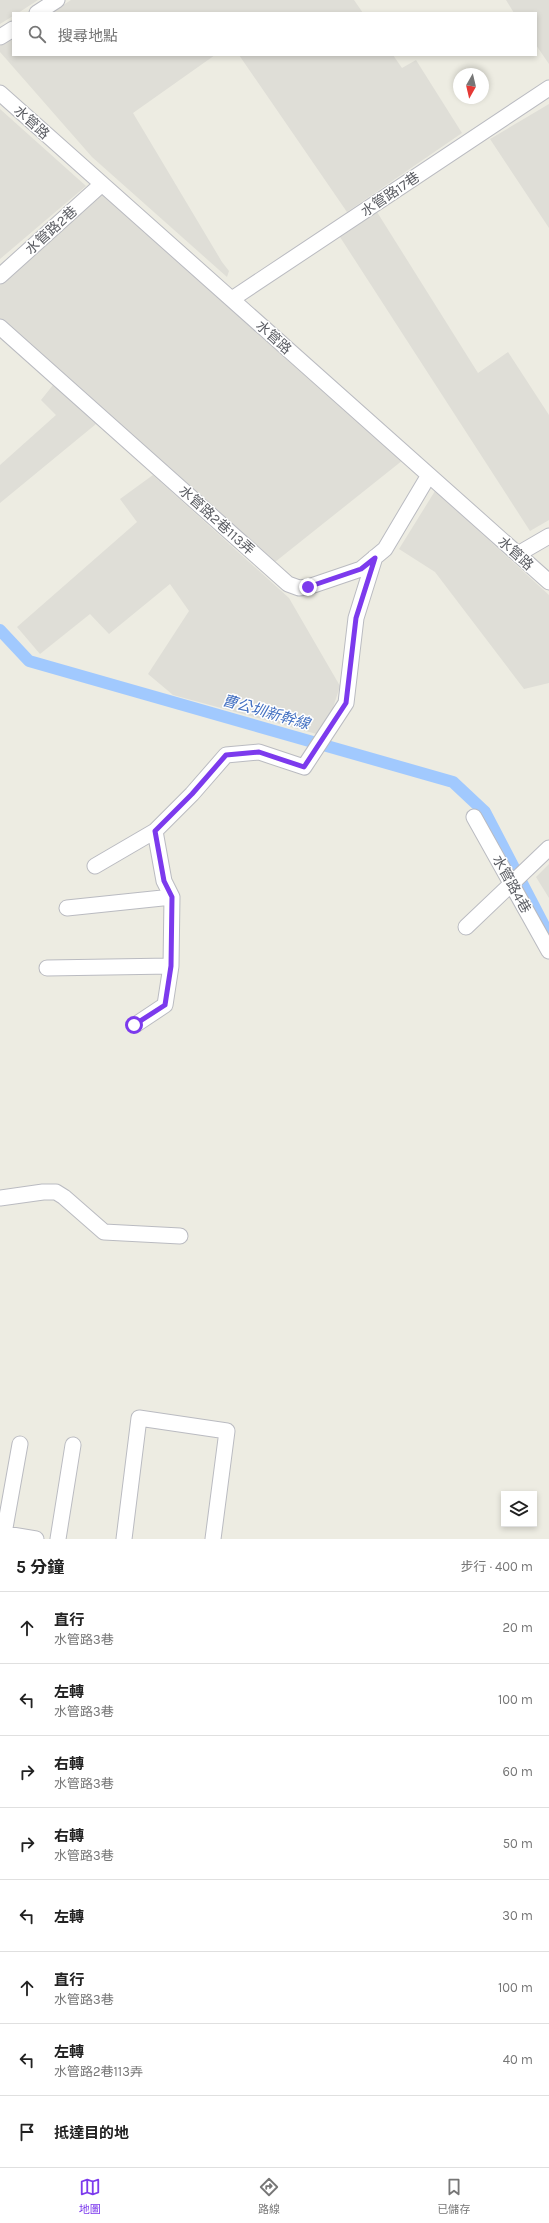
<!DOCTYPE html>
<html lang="zh-TW">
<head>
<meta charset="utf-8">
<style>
	:root { --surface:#fff; --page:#f6f6f6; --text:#222; --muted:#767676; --line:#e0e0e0; --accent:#7c3aed }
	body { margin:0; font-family:Karla,"Noto Sans TC",sans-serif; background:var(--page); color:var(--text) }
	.controls { position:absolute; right:12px; bottom:12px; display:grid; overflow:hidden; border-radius:0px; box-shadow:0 2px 6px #0003 }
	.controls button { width:36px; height:36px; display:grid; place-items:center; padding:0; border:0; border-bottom:1px solid var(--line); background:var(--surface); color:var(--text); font:20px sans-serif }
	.compass { position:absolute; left:453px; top:68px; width:36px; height:36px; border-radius:50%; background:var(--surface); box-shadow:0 2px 6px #0003; rotate:188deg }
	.stop { position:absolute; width:12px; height:12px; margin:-9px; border:3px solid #7c3aed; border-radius:50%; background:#fff }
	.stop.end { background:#7c3aed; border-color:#fff; box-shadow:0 1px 4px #0008 }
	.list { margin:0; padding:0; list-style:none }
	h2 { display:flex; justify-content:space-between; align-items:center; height:52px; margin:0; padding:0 16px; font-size:17px }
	h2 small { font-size:13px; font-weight:400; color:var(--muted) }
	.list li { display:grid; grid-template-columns:26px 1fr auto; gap:12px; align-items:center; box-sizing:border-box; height:72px; padding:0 16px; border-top:1px solid var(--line) }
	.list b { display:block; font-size:15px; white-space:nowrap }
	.list p { margin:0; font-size:13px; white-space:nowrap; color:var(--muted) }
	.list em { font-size:13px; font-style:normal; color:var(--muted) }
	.icon { flex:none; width:22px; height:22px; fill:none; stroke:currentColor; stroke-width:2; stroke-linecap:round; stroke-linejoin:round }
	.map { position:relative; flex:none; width:549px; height:1539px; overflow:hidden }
	.search { position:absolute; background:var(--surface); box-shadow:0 2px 6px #0003; left:12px; right:12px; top:12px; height:44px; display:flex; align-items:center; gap:10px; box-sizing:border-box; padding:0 14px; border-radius:0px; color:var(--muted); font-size:15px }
	.sheet { height:628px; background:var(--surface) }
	nav { display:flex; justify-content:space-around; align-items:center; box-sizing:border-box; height:56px; border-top:1px solid var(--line); background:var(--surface); font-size:11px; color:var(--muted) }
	nav a { display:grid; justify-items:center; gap:2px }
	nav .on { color:var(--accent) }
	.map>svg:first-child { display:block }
</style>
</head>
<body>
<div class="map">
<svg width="549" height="1539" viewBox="0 0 549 1539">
	<rect width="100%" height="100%" fill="#edece2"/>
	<path fill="#dfded7" d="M0,0h38l-20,13h-5v3l-13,8z
		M71,0h283l9,13h-312z
		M506,0h43v64l-13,-19v-32h-22z
		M13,37v18h202l-82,58 89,149 7,9 -2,6 -135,-120 -92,-105v-6z
		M239,55h154l9,13 14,-8 46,73 -115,79z
		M549,104v124l-59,-89z
		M0,109l86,77 -86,73z
		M103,194l300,266 -128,102 -275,-243v-34z
		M377,212l101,161 30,-21 41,63v105l-19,11 -190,-294z
		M53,385l43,39 -96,79v-38l56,-50 -15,-15z
		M153,475l136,123 51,88 -16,50 -151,-41 -25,-21 41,-63 -19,-27 -61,50 -19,-20 -50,40 -23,-27 120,-105 -17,-23z
		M435,491l114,104v88l-25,6 -89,-117 -36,-23z
		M549,864v34l-13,-21z"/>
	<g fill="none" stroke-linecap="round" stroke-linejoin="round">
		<path stroke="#a1c9fe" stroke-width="12" d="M0,630l29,31 424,121 32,30 64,123"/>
		<defs>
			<path id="minor" d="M37,13l20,-13
				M0,37l13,-8
				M0,93l549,489
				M0,276l102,-92
				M232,299l317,-211
				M0,327l288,257 11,4 9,-1 53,-18 24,-20 44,-74
				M518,554l31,-18
				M474,817l75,134
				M95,866l60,-35
				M67,908l105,-11
				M466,927l83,-79
				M47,968l124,-2
				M135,1025l30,-20 6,-39 1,-69 -8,-16 -9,-50 37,-37 34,-39 33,-3 45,15 42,-64 10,-85 19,-61
				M0,1198l43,-6h13l8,5 40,35 76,4
				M0,1533l36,6
				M3,1539l17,-95
				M58,1539l15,-94
				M124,1539l15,-121 88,13 -14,108"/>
		</defs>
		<use href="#minor" stroke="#babbc1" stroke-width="17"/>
		<use href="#minor" stroke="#fff" stroke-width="15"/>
	</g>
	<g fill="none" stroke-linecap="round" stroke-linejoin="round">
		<path stroke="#7c3aed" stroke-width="5" d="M134,1025l31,-20 6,-39 1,-69 -8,-16 -9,-50 37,-37 34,-39 33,-3 45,15 42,-64 10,-85 19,-60 -14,11 -53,18"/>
	</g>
	<g text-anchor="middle" stroke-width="3" stroke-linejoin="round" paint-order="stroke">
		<g font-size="14" fill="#5b5d63" stroke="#fff">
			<text transform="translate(32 122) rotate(42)" y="5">水管路</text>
			<text transform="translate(390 194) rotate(-34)" y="5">水管路17巷</text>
			<text transform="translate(51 230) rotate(-42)" y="5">水管路2巷</text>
			<text transform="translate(274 337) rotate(42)" y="5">水管路</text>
			<text transform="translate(217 520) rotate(42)" y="5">水管路2巷113弄</text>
			<text transform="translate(516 553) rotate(42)" y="5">水管路</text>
			<text transform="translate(512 884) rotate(61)" y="5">水管路4巷</text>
		</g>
		<g font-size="15" font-style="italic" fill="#4471c2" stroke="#fff">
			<text transform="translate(266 712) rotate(16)" y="5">曹公圳新幹線</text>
		</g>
	</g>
</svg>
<div class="controls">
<button><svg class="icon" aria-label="layers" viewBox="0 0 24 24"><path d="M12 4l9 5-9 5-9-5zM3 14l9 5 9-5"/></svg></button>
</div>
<svg class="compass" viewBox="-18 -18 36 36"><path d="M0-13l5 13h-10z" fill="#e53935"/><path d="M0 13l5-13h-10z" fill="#767676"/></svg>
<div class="stop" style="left:134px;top:1025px"></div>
<div class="stop end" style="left:308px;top:587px"></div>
<div class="search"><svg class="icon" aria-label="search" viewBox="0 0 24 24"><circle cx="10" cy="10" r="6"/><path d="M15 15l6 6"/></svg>搜尋地點</div>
</div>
<section class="sheet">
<h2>5 分鐘<small>步行 · 400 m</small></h2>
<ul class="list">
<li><svg class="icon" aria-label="ahead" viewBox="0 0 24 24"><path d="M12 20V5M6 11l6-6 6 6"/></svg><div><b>直行</b><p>水管路3巷</p></div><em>20 m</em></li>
<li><svg class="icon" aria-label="left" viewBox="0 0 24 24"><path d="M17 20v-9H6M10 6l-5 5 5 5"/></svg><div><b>左轉</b><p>水管路3巷</p></div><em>100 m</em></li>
<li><svg class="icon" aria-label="right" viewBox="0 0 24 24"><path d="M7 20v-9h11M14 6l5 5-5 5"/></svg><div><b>右轉</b><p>水管路3巷</p></div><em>60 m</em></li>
<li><svg class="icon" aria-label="right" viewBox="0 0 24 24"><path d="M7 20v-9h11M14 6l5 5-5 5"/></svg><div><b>右轉</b><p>水管路3巷</p></div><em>50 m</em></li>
<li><svg class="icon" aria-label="left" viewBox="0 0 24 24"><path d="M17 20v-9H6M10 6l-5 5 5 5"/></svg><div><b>左轉</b></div><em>30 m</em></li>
<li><svg class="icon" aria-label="ahead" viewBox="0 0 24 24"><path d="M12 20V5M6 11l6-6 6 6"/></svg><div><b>直行</b><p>水管路3巷</p></div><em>100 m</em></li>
<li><svg class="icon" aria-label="left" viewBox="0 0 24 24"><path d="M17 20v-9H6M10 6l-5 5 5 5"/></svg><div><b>左轉</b><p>水管路2巷113弄</p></div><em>40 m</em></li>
<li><svg class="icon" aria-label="arrive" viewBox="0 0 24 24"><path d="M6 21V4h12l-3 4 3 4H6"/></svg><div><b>抵達目的地</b></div></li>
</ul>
</section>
<nav>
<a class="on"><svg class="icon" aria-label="map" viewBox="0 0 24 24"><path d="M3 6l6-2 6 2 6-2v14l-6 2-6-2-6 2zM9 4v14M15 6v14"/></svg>地圖</a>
<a><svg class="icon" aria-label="directions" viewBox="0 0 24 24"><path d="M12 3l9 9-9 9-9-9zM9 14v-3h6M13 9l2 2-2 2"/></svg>路線</a>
<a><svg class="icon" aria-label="saved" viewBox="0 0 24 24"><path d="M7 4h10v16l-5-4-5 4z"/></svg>已儲存</a>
</nav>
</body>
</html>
